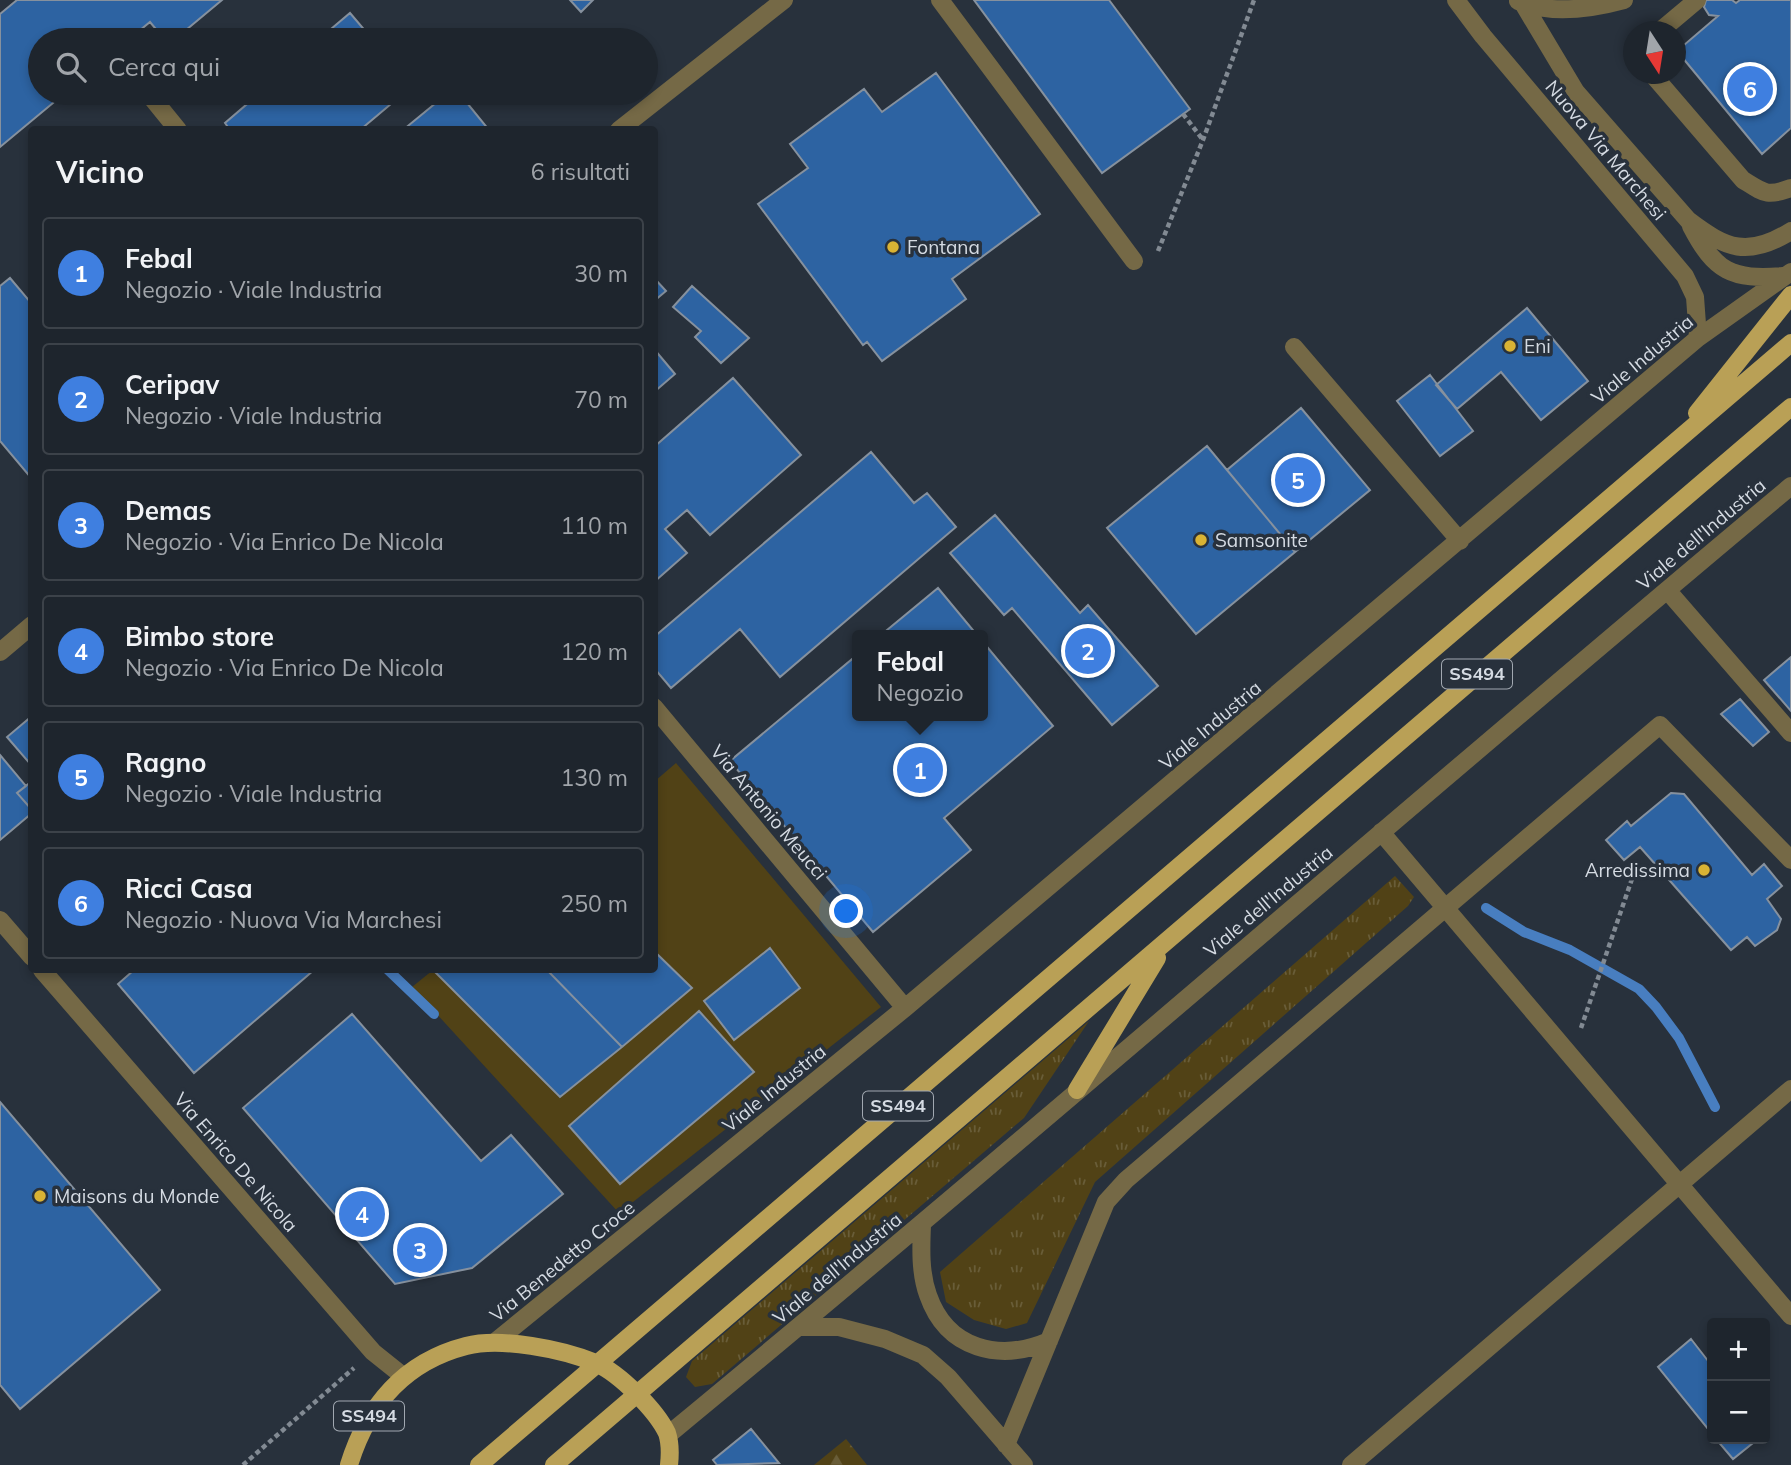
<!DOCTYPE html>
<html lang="it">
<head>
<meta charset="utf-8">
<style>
	:root { --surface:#1e252d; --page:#262d35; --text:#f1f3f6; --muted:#a1a5aa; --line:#3c4249; --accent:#d9b334 }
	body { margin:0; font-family:Mulish,sans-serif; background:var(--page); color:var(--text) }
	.controls { position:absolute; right:21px; bottom:21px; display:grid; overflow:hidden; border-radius:7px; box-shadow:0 4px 10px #0003 }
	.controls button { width:63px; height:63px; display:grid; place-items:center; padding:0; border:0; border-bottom:2px solid var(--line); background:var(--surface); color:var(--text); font:35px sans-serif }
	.compass { position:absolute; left:1623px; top:21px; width:63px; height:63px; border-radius:50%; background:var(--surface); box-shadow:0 4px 10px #0003; rotate:168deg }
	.you { position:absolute; left:847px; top:912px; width:24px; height:24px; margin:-18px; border:5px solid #fff; border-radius:50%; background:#1a73e8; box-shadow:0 0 0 10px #1a73e833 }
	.badge { display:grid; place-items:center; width:46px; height:46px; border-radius:50%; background:var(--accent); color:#fff; font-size:23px; font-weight:700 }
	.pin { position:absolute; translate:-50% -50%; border:4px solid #fff; box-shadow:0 2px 7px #0006 }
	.popup { position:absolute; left:852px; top:630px; width:136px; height:91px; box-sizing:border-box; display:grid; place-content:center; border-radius:7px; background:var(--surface); filter:drop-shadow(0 2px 5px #0005); font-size:23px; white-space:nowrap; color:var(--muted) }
	.popup b { font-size:26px; color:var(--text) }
	.popup::after { content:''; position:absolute; left:50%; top:100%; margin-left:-14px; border:14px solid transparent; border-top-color:var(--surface) }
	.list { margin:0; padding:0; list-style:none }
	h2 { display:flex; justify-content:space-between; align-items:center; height:91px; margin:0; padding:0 28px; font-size:30px }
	h2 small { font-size:23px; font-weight:400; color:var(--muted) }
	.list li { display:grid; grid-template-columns:46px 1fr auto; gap:21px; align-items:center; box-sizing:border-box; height:112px; margin:0 14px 14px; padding:0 14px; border:2px solid var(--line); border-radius:7px }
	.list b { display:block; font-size:26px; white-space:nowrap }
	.list p { margin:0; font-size:23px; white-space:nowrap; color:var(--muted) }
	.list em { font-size:23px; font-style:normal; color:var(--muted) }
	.icon { flex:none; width:38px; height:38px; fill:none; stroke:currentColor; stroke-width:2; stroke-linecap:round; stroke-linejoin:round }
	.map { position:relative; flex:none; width:1791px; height:1465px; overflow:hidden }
	.search { position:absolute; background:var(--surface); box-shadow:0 4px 10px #0003; left:28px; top:28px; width:630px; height:77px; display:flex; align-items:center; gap:18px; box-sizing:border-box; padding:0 24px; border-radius:38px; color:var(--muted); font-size:26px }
	.panel { position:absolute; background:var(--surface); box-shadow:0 4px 10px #0003; left:28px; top:126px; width:630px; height:847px; border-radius:7px }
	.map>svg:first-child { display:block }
</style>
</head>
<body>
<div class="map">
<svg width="1791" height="1465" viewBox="0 0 1791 1465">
	<defs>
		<pattern id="grass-tufts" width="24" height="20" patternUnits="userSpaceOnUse" patternTransform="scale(1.75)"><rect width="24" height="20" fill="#514216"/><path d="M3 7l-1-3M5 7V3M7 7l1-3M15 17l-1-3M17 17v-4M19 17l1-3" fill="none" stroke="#695d38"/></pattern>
		<pattern id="forest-firs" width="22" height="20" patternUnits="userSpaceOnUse" patternTransform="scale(1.75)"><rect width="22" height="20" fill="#514216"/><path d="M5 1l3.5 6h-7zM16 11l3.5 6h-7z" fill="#695d38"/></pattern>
	</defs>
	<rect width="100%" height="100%" fill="#28313c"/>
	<path fill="url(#grass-tufts)" d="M1395,876l19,21 -6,9 -313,276 -68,141 -21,6 -32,-9 -28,-18 -6,-30z
		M1089,1021l-65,97 -312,266 -17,3 -9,-10 6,-16z"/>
	<path fill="url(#forest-firs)" d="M846,1439l21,26h-53z"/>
	<path fill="#514216" d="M676,763l205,244 -262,206 -207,-226 21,-17h221l1,-189z"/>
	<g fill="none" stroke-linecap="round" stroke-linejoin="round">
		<path stroke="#487ec0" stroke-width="10" d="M1486,908l38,24 46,18 69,39 17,18 23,31 36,69
			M388,970l46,44"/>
	</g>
	<path fill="#2d63a2" stroke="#86919e" stroke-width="2" d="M17,0h205l-48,40h-9l-15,-18 -22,18h-88v53h25l-65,54v-133z
		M570,0h23l-12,12z
		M974,0h135l81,109 -88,64z
		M1706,0h26l4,3 4,-3h51v128l-29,26 -85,-103 41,-35 -9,-1 -5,-8z
		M350,13l23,27h-55z
		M936,73l104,141 -88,65 14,20 -84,62 -15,-19 -4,3 -105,-141 50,-36 -18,-24 74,-55 18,23z
		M260,93h144l-44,37h-130l-5,-7z
		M448,93h11l30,37h-86z
		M10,278l22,26v175l-32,-38v-155z
		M654,278l12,13 -12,10z
		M692,286l57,52 -28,25 -26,-26 6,-6 -28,-24z
		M1527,308l61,73 -47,39 -40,-48 -44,37 -21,-24z
		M654,349l21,25 -21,18z
		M1430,375l43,56 -33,25 -43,-55z
		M733,378l68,77 -91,80 -23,-25 -22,19 22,24 -33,29v-135z
		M1301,408l69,82 -75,62 -68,-82z
		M1207,446l88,106 -99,82 -89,-106z
		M871,452l43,51 13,-10 29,34 -176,150 -40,-48 -69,59 -17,-20v-31z
		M995,515l85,98 8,-8 70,81 -46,39 -100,-117 -8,7 -54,-62z
		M938,588l39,47h-96z
		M983,642l70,84 -109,92 27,32 -98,82 -143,-171 127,-106v61h126z
		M1791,657v54l-27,-31z
		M1740,699l29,33 -16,14 -32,-32z
		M32,716v50l-25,-29z
		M0,755l26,31 -9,7 15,17v3l-32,27z
		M32,781v29l-15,-17z
		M1671,793l13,1 68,81 12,-11 18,22 -15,13 14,20 -4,11 -22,16 -8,-9 -16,13 -91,-103 -16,13 -18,-20 21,-19 4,5z
		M770,948l30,40 -66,52 -30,-39z
		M654,951l38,37 -70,59 -75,-77h107z
		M134,970h180l-120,103 -76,-89z
		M433,970h114l75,77 -62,50z
		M699,1011l55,61 -134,112 -51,-58z
		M352,1014l129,147 30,-26 52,59 -91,74 -77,16 -152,-176z
		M0,1102l160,188 -140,119 -20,-24z
		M1691,1339l21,27v68l-54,-67z
		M751,1429l28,34 -62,2 -4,-5z
		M1716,1439h42l-25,20z"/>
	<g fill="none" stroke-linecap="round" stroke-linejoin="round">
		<path stroke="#828a93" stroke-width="4.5" stroke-dasharray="5 3.5" stroke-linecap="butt" d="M1183,114l20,26
			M1158,251l45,-111 51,-140
			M1581,1028l54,-158
			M243,1465l111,-97"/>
		<path stroke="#756946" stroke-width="18" d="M940,0l194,261
			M1456,0l27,36 202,240 10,21 3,41
			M1521,0l55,92 112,128c38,29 60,38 103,11
			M1518,1c32,14 73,8 106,-1
			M1659,32l38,-32
			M1652,74l91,106c21,13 24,17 48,8
			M148,93l30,37
			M619,130l165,-130
			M1691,226c24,46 41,54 92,50
			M1294,347l166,194
			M1667,590l124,143
			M0,652l32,-27
			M654,707l251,301
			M1381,832l410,484
			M0,920l32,37
			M42,970l331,382 30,24
			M922,1225c-1,23 -2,48 6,70 19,55 72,67 121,46
			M798,1327h41l46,12 38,16 25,22 76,88
			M495,1342l410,-334 793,-670 93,-66
			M668,1435c378,-312 747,-635 1123,-949
			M1006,1445l100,-243 20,-22 534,-455 131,135
			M1351,1465l440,-376"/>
		<path stroke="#b9a056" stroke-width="18" d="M1697,413l94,-118
			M1077,1090l80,-132
			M349,1465c18,-59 55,-103 117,-119 35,-9 96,3 130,17 24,11 60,47 71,70 3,9 3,23 2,32
			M479,1465l1312,-1122
			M554,1465l1237,-1058"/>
	</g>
	<g fill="#d9b334" stroke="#28313c" stroke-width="2.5">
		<circle cx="893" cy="247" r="7"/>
		<circle cx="1510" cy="346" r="7"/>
		<circle cx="1201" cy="540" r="7"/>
		<circle cx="1704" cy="870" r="7"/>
		<circle cx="40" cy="1196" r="7"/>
	</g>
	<g text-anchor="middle" stroke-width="7" stroke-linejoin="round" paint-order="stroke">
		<g fill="#28313c" stroke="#a1a8b1" stroke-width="2">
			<rect x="1442" y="659.5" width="70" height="29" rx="5"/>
			<rect x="863" y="1091.5" width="70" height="29" rx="5"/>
			<rect x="334" y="1401.5" width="70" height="29" rx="5"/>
		</g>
		<g font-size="18" font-weight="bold" fill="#d5dbe3">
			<text x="1477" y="680">SS494</text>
			<text x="898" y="1112">SS494</text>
			<text x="369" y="1422">SS494</text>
		</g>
		<g font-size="19" fill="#d5dbe3" stroke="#28313c">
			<text transform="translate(1606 150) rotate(50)" y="7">Nuova Via Marchesi</text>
			<text transform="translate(1642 359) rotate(-40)" y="7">Viale Industria</text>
			<text transform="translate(1701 534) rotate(-40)" y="7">Viale dell'Industria</text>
			<text transform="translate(1210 725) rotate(-40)" y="7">Viale Industria</text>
			<text transform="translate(769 812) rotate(50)" y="7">Via Antonio Meucci</text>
			<text transform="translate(1268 901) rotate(-40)" y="7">Viale dell'Industria</text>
			<text transform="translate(774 1088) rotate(-39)" y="7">Viale Industria</text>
			<text transform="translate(236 1162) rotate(49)" y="7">Via Enrico De Nicola</text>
			<text transform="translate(562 1261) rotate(-39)" y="7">Via Benedetto Croce</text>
			<text transform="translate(837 1268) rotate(-40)" y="7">Viale dell'Industria</text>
		</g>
		<g font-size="19" fill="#d5dbe3" stroke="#28313c" text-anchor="start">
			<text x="907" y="254">Fontana</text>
			<text x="1524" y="353">Eni</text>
			<text x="1215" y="547">Samsonite</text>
			<text x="1690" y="877" text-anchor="end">Arredissima</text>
			<text x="54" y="1203">Maisons du Monde</text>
		</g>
	</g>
</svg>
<div class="controls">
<button>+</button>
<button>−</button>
</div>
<svg class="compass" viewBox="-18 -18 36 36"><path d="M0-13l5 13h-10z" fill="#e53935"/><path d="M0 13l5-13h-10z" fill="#a1a5aa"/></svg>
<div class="you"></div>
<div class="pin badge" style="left:920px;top:770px;background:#3f7fe0">1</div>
<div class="popup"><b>Febal</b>Negozio</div>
<div class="pin badge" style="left:1088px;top:651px;background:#3f7fe0">2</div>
<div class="pin badge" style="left:420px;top:1250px;background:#3f7fe0">3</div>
<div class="pin badge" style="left:362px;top:1214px;background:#3f7fe0">4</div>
<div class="pin badge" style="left:1298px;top:480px;background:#3f7fe0">5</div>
<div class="pin badge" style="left:1750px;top:89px;background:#3f7fe0">6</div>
<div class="search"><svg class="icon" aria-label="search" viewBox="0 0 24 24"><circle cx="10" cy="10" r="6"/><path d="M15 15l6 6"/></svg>Cerca qui</div>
<section class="panel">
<h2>Vicino<small>6 risultati</small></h2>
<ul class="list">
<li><span class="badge" style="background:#3f7fe0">1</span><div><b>Febal</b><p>Negozio · Viale Industria</p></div><em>30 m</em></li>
<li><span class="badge" style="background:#3f7fe0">2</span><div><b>Ceripav</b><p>Negozio · Viale Industria</p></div><em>70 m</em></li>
<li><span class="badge" style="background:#3f7fe0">3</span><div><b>Demas</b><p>Negozio · Via Enrico De Nicola</p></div><em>110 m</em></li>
<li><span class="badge" style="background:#3f7fe0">4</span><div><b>Bimbo store</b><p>Negozio · Via Enrico De Nicola</p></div><em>120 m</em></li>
<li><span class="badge" style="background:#3f7fe0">5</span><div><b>Ragno</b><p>Negozio · Viale Industria</p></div><em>130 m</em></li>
<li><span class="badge" style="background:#3f7fe0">6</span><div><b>Ricci Casa</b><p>Negozio · Nuova Via Marchesi</p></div><em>250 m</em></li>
</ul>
</section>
</div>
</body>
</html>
